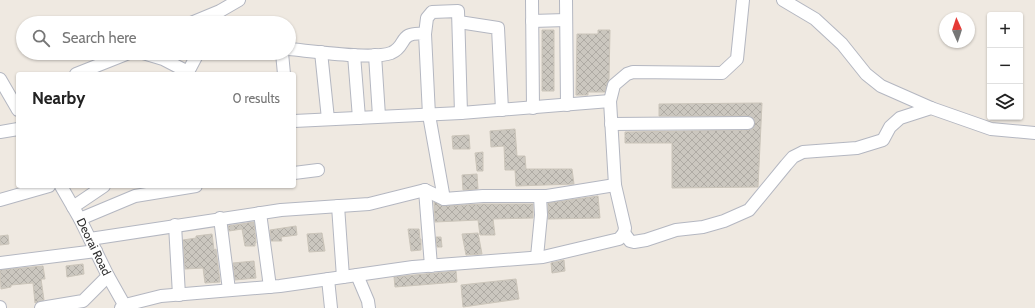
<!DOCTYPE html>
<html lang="en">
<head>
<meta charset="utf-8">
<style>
	:root { --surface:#fff; --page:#f6f6f6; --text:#222; --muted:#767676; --line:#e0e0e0 }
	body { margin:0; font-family:Cabin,sans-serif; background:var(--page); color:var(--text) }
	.controls { position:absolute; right:12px; top:12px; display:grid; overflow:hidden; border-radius:4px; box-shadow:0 1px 3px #0004 }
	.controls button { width:36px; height:36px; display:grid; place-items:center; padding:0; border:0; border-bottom:1px solid var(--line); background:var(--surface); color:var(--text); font:20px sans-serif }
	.compass { position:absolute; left:939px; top:12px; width:36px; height:36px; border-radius:50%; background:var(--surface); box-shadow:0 1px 3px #0004; rotate:357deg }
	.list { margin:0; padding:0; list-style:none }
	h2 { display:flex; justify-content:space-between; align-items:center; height:52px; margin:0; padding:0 16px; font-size:17px }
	h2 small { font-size:13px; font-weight:400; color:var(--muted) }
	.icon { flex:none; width:22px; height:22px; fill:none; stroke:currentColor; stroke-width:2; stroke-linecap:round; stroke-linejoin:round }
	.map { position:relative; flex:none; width:1035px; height:308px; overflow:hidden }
	.search { position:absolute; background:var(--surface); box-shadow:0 1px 3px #0004; left:16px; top:16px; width:280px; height:44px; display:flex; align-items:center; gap:10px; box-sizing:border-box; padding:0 14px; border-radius:22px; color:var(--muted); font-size:15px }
	.panel { position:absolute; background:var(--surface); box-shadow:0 1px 3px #0004; left:16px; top:72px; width:280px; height:116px; border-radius:4px }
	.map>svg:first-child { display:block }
</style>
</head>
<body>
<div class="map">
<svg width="1035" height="308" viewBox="0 0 1035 308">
	<defs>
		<pattern id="building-cross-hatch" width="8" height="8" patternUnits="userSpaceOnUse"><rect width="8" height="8" fill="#cbc7bf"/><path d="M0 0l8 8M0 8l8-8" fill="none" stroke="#afaba4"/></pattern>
	</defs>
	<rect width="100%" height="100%" fill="#efe9e1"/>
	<path fill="url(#building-cross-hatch)" stroke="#cbc5ba" d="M542,30h12v61h-12z
		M598,30h12l-1,49 -4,13h-17v3h-12l1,-61h21z
		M762,103l-4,84 -86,1v-45h-47v-11l123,-2 4,-1 3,-6 -1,-4 -6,-3h-89v-12z
		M515,129l2,27h8l1,13h46l2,15 -58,2 -1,-16h-10l-1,-24 -13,1 -1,-16z
		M469,135l1,14h-17l-1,-13z
		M483,152v19h-6l-2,-18z
		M477,174l1,15 -15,1 -1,-15z
		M598,196l2,22 -52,1v-16z
		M434,202l11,4 38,-2h50v14l-40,1 2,16h-15l-2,-15 -43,2z
		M254,222l2,21h-1v3h-10l-3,-17 -13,2 -1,-5z
		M296,226l1,9 -16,2 1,4h-11l-1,-11z
		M408,229h11l1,10h1v11l-10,1z
		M322,233l3,18 -16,1 -2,-18z
		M478,233l4,21 -16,1 -4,-21z
		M212,234l2,16 2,-1 4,33 -15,1 -2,-15 -18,1 -2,-29 13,-2v-2z
		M8,235l1,9 -9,1v-9z
		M436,237h5l1,10h-5z
		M564,260l1,11 -13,2 -1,-10z
		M254,261l2,17 -21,2 -2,-17z
		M83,264l1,10 -17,3 -1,-11z
		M43,266l2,13h-4l3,21 -9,3 -2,-20 -22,2v2l-10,2 -1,-19z
		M456,271l1,11 -62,5 -1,-10z
		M516,279l3,20 -56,8 -2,-22z"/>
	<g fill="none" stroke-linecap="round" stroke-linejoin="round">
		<defs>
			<g id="minor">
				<path d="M532,0l1,108"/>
				<path d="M566,0l1,105"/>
				<path d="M783,0l32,19 27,25 24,30 15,12 50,22"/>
				<path d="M532,21l34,-1"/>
				<path d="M459,22l39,6 4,82"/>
				<path d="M191,23l29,-12 19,-11"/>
				<path d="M425,34l2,-16 5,-6 26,-1 3,102"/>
				<path d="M289,49c22,2 83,11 102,4 17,-7 6,-22 34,-19l4,81 15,84"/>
				<path d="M321,52l7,67"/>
				<path d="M143,53l20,6 25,13 10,-19"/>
				<path d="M282,53l2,21"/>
				<path d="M354,55l5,63"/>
				<path d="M375,55l4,61"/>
				<path d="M76,74l53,-21"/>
				<path d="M0,79l18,31"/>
				<path d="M294,121l167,-8 149,-12"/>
				<path d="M611,124l137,-1"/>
				<path d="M0,132l18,-3"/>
				<path d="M294,173l24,-3"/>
				<path id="s1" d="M61,186l19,33 28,57 18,32"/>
				<path d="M425,190l6,76"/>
				<path d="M0,200l49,-14"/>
				<path d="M338,206l5,71"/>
				<path d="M73,207l31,-21"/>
				<path d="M260,213l10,74"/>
				<path d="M220,218l9,72"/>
				<path d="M80,219l55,-23 61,-10"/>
				<path d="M175,225l4,70"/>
				<path d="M624,233l6,8 4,1 12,-2 30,-10 27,-3 21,-6 25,-11 37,-45 7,-8 10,-5 54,-4 26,-8 7,-13 10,-9 31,-10 60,21 44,4"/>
				<path d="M90,239l191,-29 88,-6 56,-14 19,9 39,-3h64l68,-11"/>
				<path d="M537,257l4,-42 -1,-19"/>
				<path d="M0,263l96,-12"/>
				<path d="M357,275l11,26 1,7"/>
				<path d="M328,279l3,29"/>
				<path d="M0,307v1"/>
				<path d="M41,308l42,-7 25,-25"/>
				<path d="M121,308l4,-3 36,-9 119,-10 133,-19 130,-10 76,-18 5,-6 1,-5 -10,-43 -5,-84 4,-16 13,-11 6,-2 89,1 15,-14 6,-59"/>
			</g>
		</defs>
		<use href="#minor" stroke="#b4b7c1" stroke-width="14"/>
		<use href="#minor" stroke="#fff" stroke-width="12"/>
	</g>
	<g text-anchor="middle" stroke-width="3.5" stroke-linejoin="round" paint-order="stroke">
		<g font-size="12" fill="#2e2e2e" stroke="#fff">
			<text dy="4" stroke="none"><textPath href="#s1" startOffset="69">Deorai Road</textPath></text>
		</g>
	</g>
</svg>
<div class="controls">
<button>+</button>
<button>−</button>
<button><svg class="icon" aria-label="layers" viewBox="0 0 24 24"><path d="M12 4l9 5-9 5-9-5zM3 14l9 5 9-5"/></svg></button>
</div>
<svg class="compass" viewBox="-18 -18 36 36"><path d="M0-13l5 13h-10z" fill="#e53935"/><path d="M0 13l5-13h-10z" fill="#767676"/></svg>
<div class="search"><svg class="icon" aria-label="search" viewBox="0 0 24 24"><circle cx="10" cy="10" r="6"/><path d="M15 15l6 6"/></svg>Search here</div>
<section class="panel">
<h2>Nearby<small>0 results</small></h2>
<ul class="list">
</ul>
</section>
</div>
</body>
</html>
